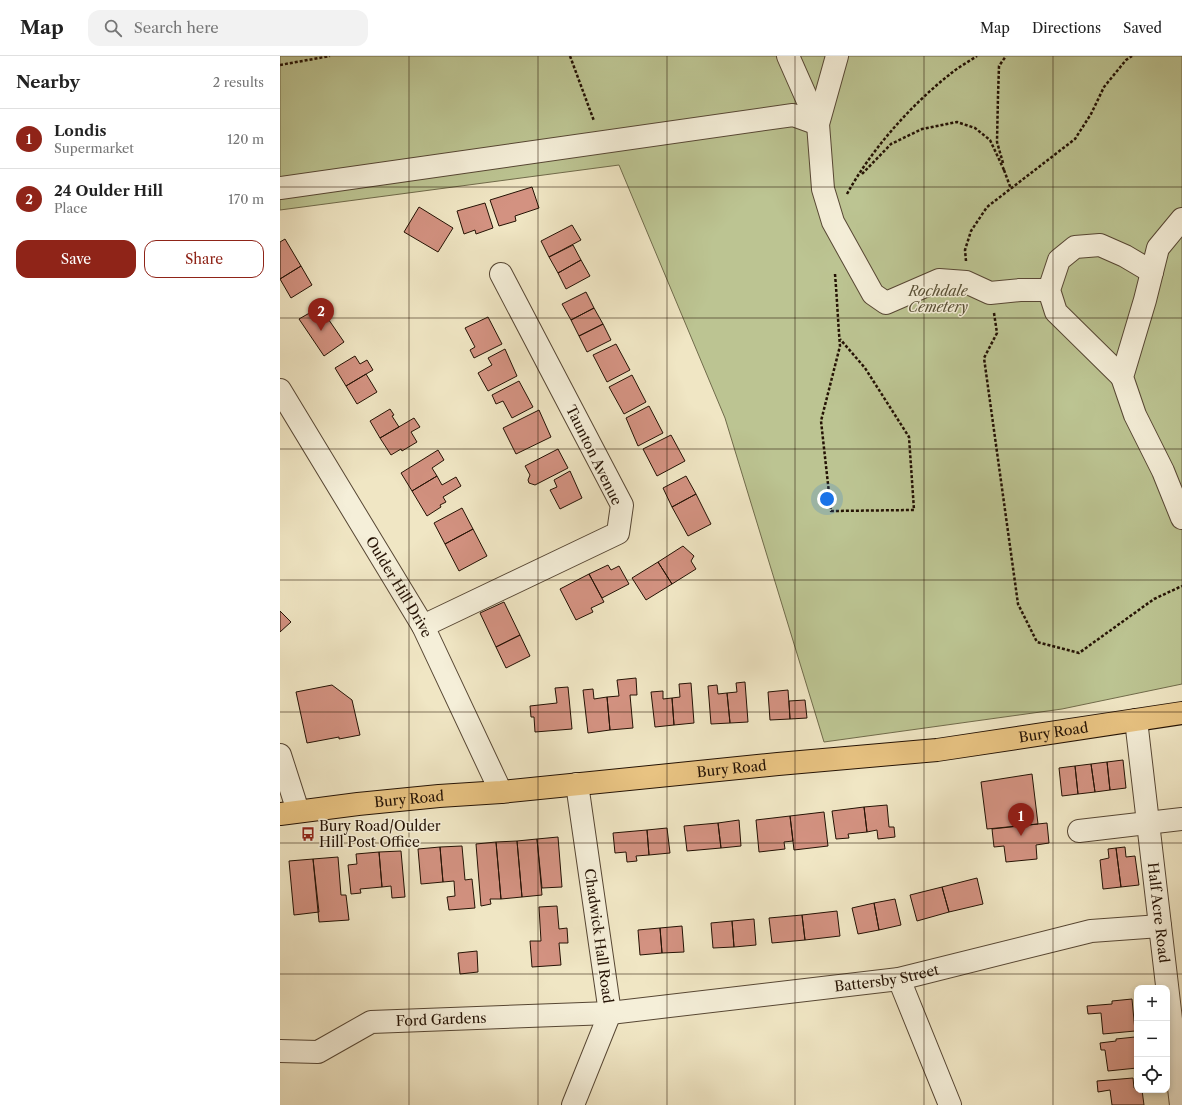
<!DOCTYPE html>
<html lang="en">
<head>
<meta charset="utf-8">
<style>
	:root { --surface:#fff; --page:#f2f2f2; --text:#222; --muted:#767676; --line:#e0e0e0; --accent:#8f2418 }
	body { margin:0; font-family:"Libre Caslon Text",serif; background:var(--page); color:var(--text) }
	.controls { position:absolute; right:12px; bottom:12px; display:grid; overflow:hidden; border-radius:8px; box-shadow:0 2px 6px #0003 }
	.controls button { width:36px; height:36px; display:grid; place-items:center; padding:0; border:0; border-bottom:1px solid var(--line); background:var(--surface); color:var(--text); font:20px sans-serif }
	.you { position:absolute; left:547px; top:443px; width:14px; height:14px; margin:-10px; border:3px solid #fff; border-radius:50%; background:#1a73e8; box-shadow:0 0 0 6px #1a73e833 }
	.badge { display:grid; place-items:center; width:26px; height:26px; border-radius:50%; background:var(--accent); color:#fff; font-size:13px; font-weight:700 }
	.pin { position:absolute; translate:-50% -33px; filter:drop-shadow(0 1px 2px #0008) }
	.pin::after { content:''; position:absolute; top:21px; width:14px; height:12px; background:inherit; clip-path:polygon(0 0,100% 0,50% 100%) }
	.list { margin:0; padding:0; list-style:none }
	h2 { display:flex; justify-content:space-between; align-items:center; height:52px; margin:0; padding:0 16px; font-size:17px }
	h2 small { font-size:13px; font-weight:400; color:var(--muted) }
	.list li { display:grid; grid-template-columns:26px 1fr auto; gap:12px; align-items:center; box-sizing:border-box; height:60px; padding:0 16px; border-top:1px solid var(--line) }
	.list b { display:block; font-size:15px; white-space:nowrap }
	.list p { margin:0; font-size:13px; white-space:nowrap; color:var(--muted) }
	.list em { font-size:13px; font-style:normal; color:var(--muted) }
	.actions { display:flex; gap:8px; padding:12px 16px }
	.actions a { flex:1; padding:9px 0; border:1px solid var(--accent); border-radius:12px; text-align:center; font-size:14px; color:var(--accent) }
	.actions .main { background:var(--accent); color:#fff }
	.icon { flex:none; width:22px; height:22px; fill:none; stroke:currentColor; stroke-width:2; stroke-linecap:round; stroke-linejoin:round }
	.map { position:relative; flex:none; width:902px; height:1049px; overflow:hidden }
	header { display:flex; align-items:center; gap:24px; box-sizing:border-box; height:56px; padding:0 20px; background:var(--surface); border-bottom:1px solid var(--line) }
	header strong { font-size:19px }
	nav { display:flex; gap:22px; margin-inline-start:auto; font-size:14px }
	.search { width:280px; height:36px; background:var(--page); display:flex; align-items:center; gap:10px; box-sizing:border-box; padding:0 14px; border-radius:12px; color:var(--muted); font-size:15px }
	main { display:flex }
	aside { flex:1; background:var(--surface) }
	.map>svg:first-child { display:block }
</style>
</head>
<body>
<header>
<strong>Map</strong>
<div class="search"><svg class="icon" aria-label="search" viewBox="0 0 24 24"><circle cx="10" cy="10" r="6"/><path d="M15 15l6 6"/></svg>Search here</div>
<nav><a>Map</a><a>Directions</a><a>Saved</a></nav>
</header>
<main>
<aside>
<h2>Nearby<small>2 results</small></h2>
<ul class="list">
<li><span class="badge">1</span><div><b>Londis</b><p>Supermarket</p></div><em>120 m</em></li>
<li><span class="badge">2</span><div><b>24 Oulder Hill</b><p>Place</p></div><em>170 m</em></li>
</ul>
<div class="actions"><a class="main">Save</a><a>Share</a></div>
</aside>
<div class="map">
<svg width="902" height="1049" viewBox="0 0 902 1049">
	<rect width="100%" height="100%" fill="#f0e6c4"/>
	<filter id="stains"><feTurbulence type="fractalNoise" baseFrequency=".005" numOctaves="4"/><feColorMatrix values="0 0 0 0 .2 0 0 0 0 .09 0 0 0 0 .02 0 0 0 .5 -.17"/></filter>
	<radialGradient id="worn" r=".72"><stop offset=".6" stop-color="#630" stop-opacity="0"/><stop offset="1" stop-color="#630" stop-opacity=".3"/></radialGradient>
	<path fill="#bcc492" stroke="#706b4b" d="M0,0h902v628l-120,25 -238,33 -99,-324 -106,-253 -339,45z"/>
	<path fill="#d39281" stroke="#241204" d="M252,131l7,21 -24,8 1,5 -17,5 -9,-26z
		M205,147l8,25 -17,6 -1,-4 -11,4 -7,-23z
		M139,151l34,21 -15,24 -34,-20z
		M292,169l9,15 -32,17 -8,-16z
		M5,183l16,27 -21,13v-37z
		M293,189l8,15 -23,13 -9,-16z
		M301,204l9,16 -24,13 -8,-16z
		M21,210l11,19 -21,13 -11,-19z
		M306,236l8,16 -23,12 -9,-16z
		M40,251l24,35 -20,14 -25,-37z
		M314,252l9,16 -24,12 -8,-16z
		M208,261l14,27 -28,14 -4,-8 5,-3 -10,-19z
		M323,268l8,16 -24,12 -8,-16z
		M336,288l14,26 -23,12 -14,-27z
		M225,293l12,27 -29,15 -10,-18 14,-8 -4,-7z
		M75,300l5,8 7,-4 6,10 -27,16 -11,-18z
		M86,318l11,18 -20,12 -11,-18z
		M352,319l14,27 -22,12 -15,-27z
		M239,325l14,26 -21,11 -9,-17 -7,3 -4,-9z
		M369,350l14,27 -25,13 -12,-28z
		M110,353l4,6 -2,1 7,11 -19,11 -10,-17z
		M259,354l12,27 -35,17 -13,-26z
		M134,362l6,9 -9,5 6,10 -15,9 -1,-2 -10,6 -11,-17z
		M391,379l14,26 -28,15 -14,-27z
		M278,393l10,19 -33,17 -6,-2 -1,-3 2,-5 -5,-9z
		M158,394l6,10 -12,8 5,8 -25,15 -11,-18z
		M290,415l12,27 -22,11 -10,-19 7,-3 -3,-7z
		M157,420l5,9 14,-8 5,9 -18,11 3,5 -6,3 1,2 -14,9 -15,-25z
		M406,420l10,18 -24,13 -9,-19z
		M416,438l15,30 -23,12 -16,-29z
		M182,452l11,21 -28,15 -11,-21z
		M193,473l14,27 -28,15 -14,-27z
		M403,490l11,10 -3,5 5,8 -24,15 -14,-22z
		M378,506l14,22 -26,16 -14,-22z
		M328,509l3,5 8,-4 10,18 -27,14 -13,-24z
		M309,518l15,28 -13,6 2,4 -17,8 -16,-31z
		M224,546l16,33 -24,12 -16,-34z
		M0,555l11,11 -11,10z
		M240,579l10,21 -24,12 -10,-21z
		M356,622l1,17h-7l3,33 -23,2 -3,-33 12,-1 -2,-16z
		M465,626l3,40 -18,1 -3,-30 10,-1 -1,-9z
		M411,627l3,40 -20,2 -2,-27 8,-1 -1,-13z
		M52,629l20,15 8,35 -21,4v-2l-32,6 -11,-51z
		M437,629l1,9 9,-1 3,30 -19,1 -3,-38z
		M288,631l4,42 -37,3 -1,-15h-3l-1,-11 27,-3 -2,-15z
		M313,633l1,10 13,-2 3,33 -22,3 -5,-43z
		M508,634l2,29 -20,1 -2,-28z
		M383,635v8l9,-1 2,27 -19,2 -4,-35z
		M525,644l2,18 -17,1 -1,-18z
		M843,704l3,28 -16,2 -3,-28z
		M827,706l3,28 -15,2 -4,-28z
		M811,708l4,28 -17,2 -3,-28z
		M795,710l3,28 -16,2 -3,-28z
		M752,718l6,50 -51,5 -6,-47z
		M607,749l2,22h5l1,10 -17,2 -1,-9 -10,2 -3,-25z
		M584,751l3,25 -19,2 1,4 -13,1 -4,-28z
		M544,756l4,34 -34,4 -4,-34z
		M510,760l3,25 -9,1 1,7 -26,3 -3,-32z
		M459,764l2,26 -20,2 -3,-25z
		M438,767l3,25 -34,3 -3,-25z
		M767,767l2,20 -13,2 1,14 -31,3 -2,-16 -10,1 -2,-18z
		M387,772l3,25 -21,2 -2,-25z
		M367,774l2,25 -13,1 1,5 -10,1 -1,-10 -11,1 -2,-20z
		M278,781l4,50 -20,1 -5,-49z
		M257,783l5,56 -20,2 -5,-56z
		M237,785l5,56 -21,2 -5,-57z
		M216,786l5,57h-11l1,5 -10,2 -5,-62z
		M182,790l3,34 7,-1 3,29 -26,2 -2,-13 8,-1 -1,-15 -11,1 -3,-35z
		M160,791l3,35 -22,2 -3,-35z
		M845,791l1,10 9,-1 4,29 -18,2 -5,-39z
		M836,792l5,39 -18,2 -3,-29 9,-2 -1,-9z
		M121,795l4,46 -13,1 -1,-12 -9,1 -3,-35z
		M99,796l3,35 -22,2 1,4 -10,1 -3,-29 9,-1 -1,-10z
		M58,801l3,38h5l3,25 -30,2 -6,-63z
		M33,803l6,53 -25,3 -5,-54z
		M697,822l6,26 -34,8 -7,-25z
		M662,831l7,25 -32,9 -7,-26z
		M615,843l6,26 -22,5 -5,-27z
		M594,847l5,27 -21,4 -6,-26z
		M277,850l2,23 8,-1 1,15h-9l2,22 -29,2 -2,-26h11l-2,-34z
		M557,855l3,25 -35,4 -3,-25z
		M522,859l3,25 -33,3 -3,-25z
		M474,863l2,26 -22,2 -2,-26z
		M452,865l2,26 -21,1 -2,-25z
		M402,870l2,26 -22,1 -2,-25z
		M380,872l2,25 -22,2 -2,-25z
		M197,895l1,21 -18,2 -2,-21z
		M852,943l3,32 -32,3 -2,-21 -13,1 -1,-8 25,-2v-3z
		M855,981l2,31 -29,3 -3,-21h-4l-1,-7 16,-2v-2z
		M853,1022l1,10h3v2h5l2,15h-32l-2,-15 -12,2 -1,-11z"/>
	<g fill="none" stroke-linecap="round" stroke-linejoin="round">
		<defs>
			<g id="minor">
				<path d="M557,0l-19,68 5,65 10,33 40,72 13,9 53,-23 27,2 24,11 30,-3h29"/>
				<path d="M0,132l513,-73 25,9 -30,-68"/>
				<path d="M902,163l-24,29 -13,52 -23,77 13,38 28,56 19,47"/>
				<path d="M842,321l-66,-65 -7,-22 10,-30 16,-13 25,-2 25,11 27,16"/>
				<path id="s1" d="M0,334l143,236 78,166"/>
				<path d="M143,570l195,-93 4,-28 -121,-231"/>
				<path id="s2" d="M856,664l45,385"/>
				<path d="M0,699l18,56"/>
				<path d="M799,775l103,-12"/>
				<path d="M619,923l51,126"/>
				<path id="s3" d="M0,995l38,1 53,-30 239,-9 289,-34 192,-48 69,-5"/>
				<path d="M293,1049l37,-92 -33,-229"/>
			</g>
			<g id="major">
				<path id="s4" d="M0,758l78,-10 81,-8 62,-4 277,-28 159,-14 245,-37"/>
			</g>
		</defs>
		<use href="#minor" stroke="#574734" stroke-width="24"/>
		<use href="#major" stroke="#241204" stroke-width="24"/>
		<path stroke="#241204" stroke-width="2.5" stroke-dasharray="3 2" stroke-linecap="butt" d="M290,0l24,65
			M0,9l50,-9
			M723,107l-6,-21 1,-46 1,-30 7,-10
			M724,114l7,19
			M582,118l29,-30 31,-15 35,-7 18,6 15,12 14,30
			M567,138c24,-44 63,-88 102,-119 8,-7 19,-13 28,-19
			M686,205l-1,-11 6,-19 16,-24 88,-68 16,-25 13,-27 22,-27 6,-4
			M555,218c2,24 3,48 5,72l-19,75 10,90 83,-1 -5,-73 -44,-69 -25,-29
			M714,257l3,20 -13,25 34,246 19,38 42,11 75,-54 28,-13"/>
		<use href="#minor" stroke="#f5efd9" stroke-width="22"/>
		<use href="#major" stroke="#e8c382" stroke-width="22"/>
	</g>
	<path fill="none" stroke="#241204" stroke-width="1" stroke-opacity="0.55" d="M129,0v1049M258,0v1049M387,0v1049M515,0v1049M644,0v1049M773,0v1049M0,131h902M0,262h902M0,393h902M0,524h902M0,656h902M0,787h902M0,918h902"/>
	<defs>
		<symbol id="bus-bare" viewBox="-9 -9 18 18"><path d="M-5-6H5V4H4V6H2V4H-2V6H-4V4H-5ZM-3.5-4V0h7V-4ZM-3.5 1.2v1.5H-2V1.2ZM2 1.2v1.5H3.5V1.2Z" fill="#8f2418" stroke="#f5efd9" stroke-width="2.5" paint-order="stroke"/></symbol>
	</defs>
	<g fill-rule="evenodd">
		<use href="#bus-bare" x="18" y="768" width="20" height="20"/>
	</g>
	<g text-anchor="middle" stroke-width="3" stroke-linejoin="round" paint-order="stroke">
		<g font-size="14" font-style="italic" fill="#595036" stroke="#f5efd9">
			<text x="658" y="240">Rochdale<tspan x="658" dy="16">Cemetery</tspan></text>
		</g>
		<g font-size="14" fill="#241204" stroke="#f5efd9">
			<text transform="translate(314 399) rotate(64)" y="5">Taunton Avenue</text>
			<text dy="5" stroke="none"><textPath href="#s1" startOffset="230">Oulder Hill Drive</textPath></text>
			<text dy="5" stroke="none"><textPath href="#s4" startOffset="778">Bury Road</textPath></text>
			<text dy="5" stroke="none"><textPath href="#s4" startOffset="454">Bury Road</textPath></text>
			<text dy="5" stroke="none"><textPath href="#s4" startOffset="130">Bury Road</textPath></text>
			<text dy="5" stroke="none"><textPath href="#s2" startOffset="194">Half Acre Road</textPath></text>
			<text transform="translate(319 880) rotate(82)" y="5">Chadwick Hall Road</text>
			<text dy="5" stroke="none"><textPath href="#s3" startOffset="617">Battersby Street</textPath></text>
			<text dy="5" stroke="none"><textPath href="#s3" startOffset="169">Ford Gardens</textPath></text>
		</g>
		<g font-size="14" fill="#241204" stroke="#f5efd9" text-anchor="start">
			<text x="39" y="775">Bury Road/Oulder<tspan x="39" dy="16">Hill Post Office</tspan></text>
		</g>
	</g>
	<rect width="100%" height="100%" filter="url(#stains)"/>
	<rect width="100%" height="100%" fill="url(#worn)"/>
</svg>
<div class="controls">
<button>+</button>
<button>−</button>
<button><svg class="icon" aria-label="locate" viewBox="0 0 24 24"><circle cx="12" cy="12" r="6"/><path d="M12 2v4M12 18v4M2 12h4M18 12h4"/></svg></button>
</div>
<div class="you"></div>
<div class="pin badge" style="left:741px;top:780px">1</div>
<div class="pin badge" style="left:41px;top:275px">2</div>
</div>
</main>
</body>
</html>
